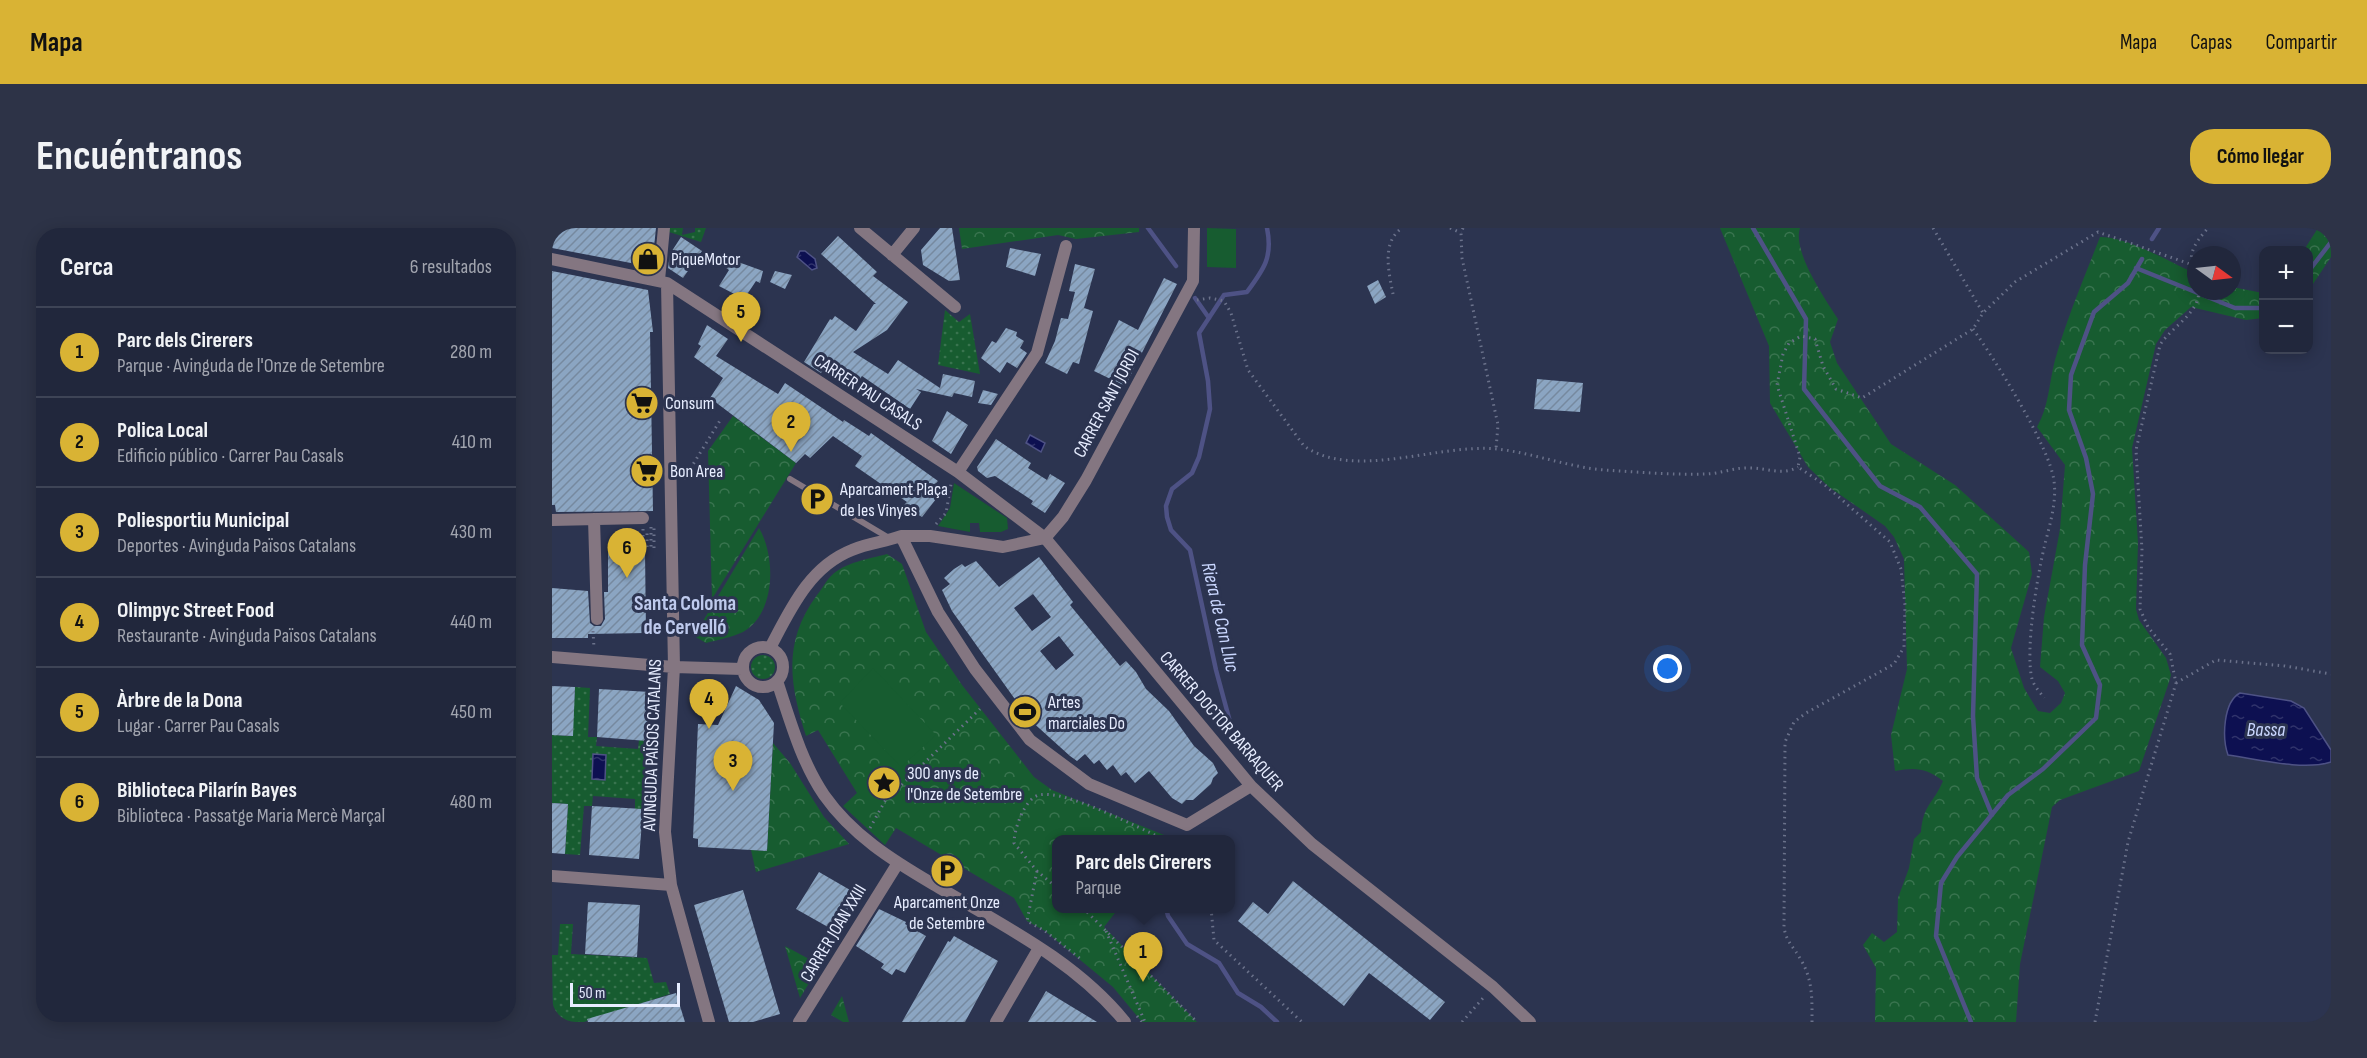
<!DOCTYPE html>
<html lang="es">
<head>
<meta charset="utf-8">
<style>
	:root { --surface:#21273c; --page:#2d3347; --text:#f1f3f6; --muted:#a2a5af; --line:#3e4456; --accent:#d9b334 }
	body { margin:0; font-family:"Sofia Sans Condensed",sans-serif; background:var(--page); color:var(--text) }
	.controls { position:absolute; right:18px; top:18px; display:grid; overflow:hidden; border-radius:12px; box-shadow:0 3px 15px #0003 }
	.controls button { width:54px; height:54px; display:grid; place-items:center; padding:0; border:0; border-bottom:2px solid var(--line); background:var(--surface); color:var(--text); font:30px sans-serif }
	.compass { position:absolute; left:1635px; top:18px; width:54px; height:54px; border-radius:50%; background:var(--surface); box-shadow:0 3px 15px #0003; rotate:105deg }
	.scale { position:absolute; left:18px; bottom:15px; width:110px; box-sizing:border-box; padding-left:6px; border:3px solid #e7edff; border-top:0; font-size:16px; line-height:21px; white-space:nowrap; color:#e7edff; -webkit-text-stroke:4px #2c3450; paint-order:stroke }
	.you { position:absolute; left:1116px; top:441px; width:21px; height:21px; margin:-15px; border:4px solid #fff; border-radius:50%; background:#1a73e8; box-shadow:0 0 0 9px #1a73e833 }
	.badge { display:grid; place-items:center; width:39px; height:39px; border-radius:50%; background:var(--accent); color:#111; font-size:20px; font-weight:700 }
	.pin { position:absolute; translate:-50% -50px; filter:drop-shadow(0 2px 3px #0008) }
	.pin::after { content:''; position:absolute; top:32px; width:21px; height:18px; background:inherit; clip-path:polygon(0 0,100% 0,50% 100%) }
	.popup { position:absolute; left:500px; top:607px; width:183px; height:78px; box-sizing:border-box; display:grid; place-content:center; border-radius:12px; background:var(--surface); filter:drop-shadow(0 2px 4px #0005); font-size:20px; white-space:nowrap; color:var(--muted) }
	.popup b { font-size:22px; color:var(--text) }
	.popup::after { content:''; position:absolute; left:50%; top:100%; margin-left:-12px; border:12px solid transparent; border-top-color:var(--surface) }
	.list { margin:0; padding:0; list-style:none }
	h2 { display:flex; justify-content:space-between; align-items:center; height:78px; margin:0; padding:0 24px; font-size:26px }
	h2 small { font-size:20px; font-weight:400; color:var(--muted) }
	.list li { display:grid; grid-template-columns:39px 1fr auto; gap:18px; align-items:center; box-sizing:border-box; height:90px; padding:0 24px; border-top:2px solid var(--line) }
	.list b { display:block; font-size:22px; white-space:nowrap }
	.list p { margin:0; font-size:20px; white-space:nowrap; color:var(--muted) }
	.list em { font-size:20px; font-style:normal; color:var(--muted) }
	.map { position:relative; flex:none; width:1779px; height:794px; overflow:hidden; border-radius:24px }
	header { display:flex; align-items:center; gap:36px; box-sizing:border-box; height:84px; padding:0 30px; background:var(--accent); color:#111 }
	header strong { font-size:28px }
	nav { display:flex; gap:33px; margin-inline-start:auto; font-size:21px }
	.intro { display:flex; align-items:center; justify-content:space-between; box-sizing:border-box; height:144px; padding:0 36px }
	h1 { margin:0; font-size:42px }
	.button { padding:15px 27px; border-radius:24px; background:var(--accent); color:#111; font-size:21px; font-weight:700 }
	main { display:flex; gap:36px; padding:0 36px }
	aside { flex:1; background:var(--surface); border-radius:24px; box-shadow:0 3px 15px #0003 }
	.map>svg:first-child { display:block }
</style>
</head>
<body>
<header>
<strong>Mapa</strong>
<nav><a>Mapa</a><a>Capas</a><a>Compartir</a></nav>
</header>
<div class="intro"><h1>Encuéntranos</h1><a class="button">Cómo llegar</a></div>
<main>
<aside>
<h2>Cerca<small>6 resultados</small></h2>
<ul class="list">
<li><span class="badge">1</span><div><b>Parc dels Cirerers</b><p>Parque · Avinguda de l'Onze de Setembre</p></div><em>280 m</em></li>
<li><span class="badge">2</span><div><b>Polica Local</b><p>Edificio público · Carrer Pau Casals</p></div><em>410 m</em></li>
<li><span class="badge">3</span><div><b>Poliesportiu Municipal</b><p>Deportes · Avinguda Països Catalans</p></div><em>430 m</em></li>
<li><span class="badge">4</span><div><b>Olimpyc Street Food</b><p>Restaurante · Avinguda Països Catalans</p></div><em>440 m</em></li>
<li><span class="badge">5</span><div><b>Àrbre de la Dona</b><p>Lugar · Carrer Pau Casals</p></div><em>450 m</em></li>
<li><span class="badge">6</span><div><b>Biblioteca Pilarín Bayes</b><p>Biblioteca · Passatge Maria Mercè Marçal</p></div><em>480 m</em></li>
</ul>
</aside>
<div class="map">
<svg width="1779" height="794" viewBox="0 0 1779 794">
	<defs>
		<pattern id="grass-dots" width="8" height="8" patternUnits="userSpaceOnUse" patternTransform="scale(1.5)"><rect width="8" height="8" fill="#175c30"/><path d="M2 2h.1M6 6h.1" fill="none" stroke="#39744f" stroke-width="1.8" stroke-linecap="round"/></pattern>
		<pattern id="forest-crowns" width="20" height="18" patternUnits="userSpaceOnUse" patternTransform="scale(1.5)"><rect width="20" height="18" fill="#175c30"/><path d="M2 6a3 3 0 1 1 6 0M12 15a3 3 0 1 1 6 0" fill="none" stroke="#39744f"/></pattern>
		<pattern id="water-ripples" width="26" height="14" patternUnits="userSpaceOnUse" patternTransform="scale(1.5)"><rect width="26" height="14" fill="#0d1051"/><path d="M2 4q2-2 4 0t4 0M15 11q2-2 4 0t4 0" fill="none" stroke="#30336b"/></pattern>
		<pattern id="building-hatch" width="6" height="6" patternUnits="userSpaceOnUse" patternTransform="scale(1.5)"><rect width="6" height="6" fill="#8ba5c2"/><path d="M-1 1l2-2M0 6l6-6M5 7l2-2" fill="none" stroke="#76899f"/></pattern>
	</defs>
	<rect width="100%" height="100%" fill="#2c3450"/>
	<path fill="url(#grass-dots)" d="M118,0h13l-1,7 13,-3v-4h11l-5,14 -32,-10z
		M393,82l14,12 11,-8 10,60 -42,-9z
		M199 439a12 12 0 1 1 24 0a12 12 0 1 1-24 0Z
		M23,459l15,1 -2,49h9l-1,9 42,3 1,-9 8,1 -4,68h-8v-10l-42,-3 -1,10h-8l-4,49 -15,-1 3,-50 -16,-1v-68l20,1z
		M8,696h13l-2,30 76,4 7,25 12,-1 4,12 -86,28h-31l-1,-67h6z"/>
	<path fill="url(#forest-crowns)" d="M407,0h180v4l-63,7 -18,-4 -96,14z
		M1168,0h80c-8,23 25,71 38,91l-8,23 7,21 54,81 64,41 74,67 3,22 -21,74 13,40 14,23 12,2 11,-10 4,-10 -7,-12 -18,-14 4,-50 16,-88 5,-64 -28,-38c12,-21 12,-44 18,-67 12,-42 29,-82 45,-123 26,-1 72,26 96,37v17h36v-4l31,6v25l-17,2 -55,-13 -26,23 -9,14 -24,104 6,95 -2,66 3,11 27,38 5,17 -2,7 -30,89 -79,29 -8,7 -32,157 -4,58h-141l1,-54 -13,-23 9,-12 12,9 13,-10 1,-34 11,-30 5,-29 7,-7c2,-27 12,-28 22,-51 -16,-13 -28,-14 -48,-10l-4,-36 16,-66 -3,-110 -10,-22 -9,-11 -56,-39 -21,-20 -38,-64 -1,-57z
		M1766,0h13v29l-22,33 -1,-40h-4z
		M181,188l63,47 -84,136 -4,-148z
		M207,300c17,29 17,85 -16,104 -11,5 -25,8 -37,11l-12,-7z
		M335,326l15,10 24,68 36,53 72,92 18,13 122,49 -118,1v68l62,1 -14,18 93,95h-55l-29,-35 -68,-56 -18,-10 -13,-23 -118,-70 -11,17 -42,-39 14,-13 -39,-63 -12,6c-17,-53 -23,-95 11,-141 5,-6 9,-14 14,-19 14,-14 38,-17 56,-22z
		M221,515l17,20 34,54 25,27 -93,28 -5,-22 16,1z
		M233,718l35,19 -20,33z
		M290,768l7,26h-6l-12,-7z"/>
	<path fill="#175c30" d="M655,0l29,1v39l-29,-1z
		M402,255l53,35 1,11 -7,3h-21l-1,-9h-9v9l-32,-6 12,-18z
		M321,440l63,67 -35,32 -61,-64z"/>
	<path fill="url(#water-ripples)" stroke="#4e5285" stroke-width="1.5" d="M248,23h5l10,8 2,9 -5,2 -15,-13z
		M478,207l15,8 -4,9 -15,-9z
		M1688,465l51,8 13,7 27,42v12c-28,9 -74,-3 -103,-7 -6,-17 -5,-53 12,-62z
		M41,526l13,1 -1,25 -13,-1z"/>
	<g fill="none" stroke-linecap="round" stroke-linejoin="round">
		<path stroke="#4e5285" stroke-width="4.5" d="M596,0l28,38
			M1201,0l53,91 -2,70 76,97 40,21 57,67 -4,142 4,62 15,37
			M1600,11l7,-11
			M1584,40l99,40h29
			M1756,44l23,-30
			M643,70l14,20
			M684,516l-20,-74 -26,-120 -19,-20 -4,-13 -1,-11 6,-17 20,-16 7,-16 11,-48 -2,-28 -9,-48 25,-38 23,-3c17,-23 26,-35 20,-64
			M614,680l2,8 19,28 32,19 19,30 23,14 16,15
			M1419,794l-35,-86 5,-53 16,-26 51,-62 35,-26 53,-51 4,-33 -18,-40 3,-80 8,-71 -7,-36 -17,-48 2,-35 23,-63 34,-29 14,-24"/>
	</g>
	<path fill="url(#building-hatch)" fill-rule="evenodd" d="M0,0h104l-4,39 -100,-19z
		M388,0h12l8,52 -11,1 -26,-16 -2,-15z
		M286,8l39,36 -4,4 35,26 -21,28 -34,22 35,22 10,-14 42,28 3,-14 32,7 -3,16 -18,-4 -2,4 -36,-8 5,3 -11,17 -48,-33 -8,12 -29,-20 -4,5 -17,-11 26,-43 2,1 3,-4 21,15 18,-27h2l-55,-50z
		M129,9l21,14 -19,27 -15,-10 2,-14z
		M458,20l31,6 -6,22 -29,-9z
		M178,31l33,12 -3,12 -4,-2 -12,18 -25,-13 10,-16 -4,-3z
		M523,36l20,5 -11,39 9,3 -14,53 -6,-2 -6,12 -22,-11 10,-22 6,-23 7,1 7,-27 -6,-1z
		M0,43l96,19 5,42h-3l3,179 -97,1 -1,-7h-3z
		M223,43l17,4 -7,14 -15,-7z
		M612,50l13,6 -52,102 -31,-15 25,-51 19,10z
		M826,52l8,17 -11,7 -8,-18z
		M155,97l21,14 -12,17 62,38 7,-11 58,39 1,-2 25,16 2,-3 67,48 -6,7 8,6 -18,23 -19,-11 4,-4 -52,-36 7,-10 -29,-20 -23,22 -5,-4 -9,9 -86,-65 13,-20 -29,-21 7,-11 -3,-2z
		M454,100l11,4 -1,4 8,5 -4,7 7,5 -10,15 -10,-6 -7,11 -19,-15 11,-17 4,2z
		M985,151l46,4 -3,29 -46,-3z
		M431,162l15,4 -7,11 -13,-2z
		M395,183l21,14 -17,29 -19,-13z
		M444,211l35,24 -3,5 19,12 3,-6 15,9 -20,30 -14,-9 2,-3 -38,-25 -8,2 -9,-7 -1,-4z
		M93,323l1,82 -58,1v4h-36v-50l36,3 2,32 4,3h7l4,-7 -1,-27h4v-40z
		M487,329l34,45 -3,3 50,61 6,-5 10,11 10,17 23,22 25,35 19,17 5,10 -5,5 -2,6 -18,16h-7l-4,4 -10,-6 -23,-27 -14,12 -9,-11 -5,4 -8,-11 -6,5 -8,-10 -5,4 -9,-10 -8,7 -7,-5 -41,-37 -77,-108 -10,-21 8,-6 -6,-6 10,-9 8,-5 3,3 11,-6 23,26zM481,366l18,23 -19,14 -18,-23zM507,408l15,19 -18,15 -16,-19z
		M0,458l23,1 -2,49 -21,-1z
		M184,458l23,14 15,23 -7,128 -69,-4v-8l-5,-1 5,-114 20,1z
		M47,461l51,3 -3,49 -50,-4z
		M0,575l16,1 -3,50 -13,-1z
		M40,578l51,3 -4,50 -50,-4z
		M267,644l38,22 -22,37 -39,-22z
		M741,653l152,121 -15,18 -61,-47 -25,33 -106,-85 15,-19 15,12z
		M191,662l37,124 -27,8h-24l-35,-117z
		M36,674l52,3 -3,52 -52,-3z
		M327,681l27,13 -1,2 21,12 -21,37 -9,-4 -4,6 -11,-7 3,-4 -28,-18z
		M402,708l44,25 -33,61h-63l46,-81 2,1z
		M494,763l18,11 33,20h-69z
		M124,765l9,29h-97l-1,-3z"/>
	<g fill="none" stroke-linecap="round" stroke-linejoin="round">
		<path stroke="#6b728b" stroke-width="3" stroke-dasharray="1.5 4.5" stroke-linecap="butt" d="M898,0l11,5
			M911,0l-2,5 1,25 36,167 -2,24
			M1381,0l50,85
			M1644,46c-11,-18 -1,-31 12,-46
			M841,66c-4,-21 -12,-52 9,-66
			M645,72l13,-2 14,3 7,12 17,57 56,76c50,35 135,-3 193,3 36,4 71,18 107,21 33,2 68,5 101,4 15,0 30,-7 45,-6 18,0 32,8 48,-1
			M1421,101c21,29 77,118 81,152 3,22 -5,46 -10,67 -7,30 -19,102 -12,131 2,7 8,13 12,19
			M132,251l37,-60
			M384,296l10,-11 5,-29
			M99,299v21h3v-23
			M91,301v19h4v-18
			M41,403l1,17
			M1624,455l40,-23 69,6 46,8
			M318,600l15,-27 95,-92
			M485,643l-10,50 18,10 37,29
			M504,659l-19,-16 -23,-28c0,-13 10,-44 25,-48 27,-6 99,33 127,45
			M531,680l114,114
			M659,680l3,32 88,82
			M554,703l39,91
			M585,788l5,6
			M910,794l22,-25
			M1260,794c0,-22 1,-42 -11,-62 -7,-13 -15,-18 -17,-33l1,-185 9,-20 12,-9 88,-49 10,-17 1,-42 -4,-36 -11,-27 -65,-57 -27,-18 2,-10 -23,-72 6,-31 6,-11 12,-7 14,3 8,27 13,23 26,9 111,-69 10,-16 32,-31 83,-50 92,32
			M1543,794l33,-180 48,-159 -6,-29 -22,-27 -8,-18 2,-59 -6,-100 24,-105c12,-19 38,-30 39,-54"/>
		<path stroke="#847681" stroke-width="6" d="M238,251l99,59"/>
		<path stroke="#847681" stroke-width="12" d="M308,0l95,79
			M340,27l22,-27
			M0,31l115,24 291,189 87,66 206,248 61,58 181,143 37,35
			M107,52l5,-52
			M115,55l7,384 -9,165 6,53 38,137
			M406,244l79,-119 29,-107
			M42,291l3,100
			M0,292l91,-2
			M493,310l-42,9 -73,-11h-29l37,76 37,57 55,71 59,44 98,41 64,-39
			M493,310l18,-21 23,-37 107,-199 1,-53
			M191 439a20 20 0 1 1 40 0a20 20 0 1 1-40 0Z
			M218,420c20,-38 39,-81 82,-98 16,-7 33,-8 49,-14
			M0,429l122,10 68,2
			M225,453c13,39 24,80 47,114 28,40 68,65 109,89 67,40 142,76 192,138
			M0,648l119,9
			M247,794l99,-159
			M444,794l43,-74"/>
	</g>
	<defs>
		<symbol id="shop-disc" viewBox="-11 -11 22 22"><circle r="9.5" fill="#d9b334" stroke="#2c3450"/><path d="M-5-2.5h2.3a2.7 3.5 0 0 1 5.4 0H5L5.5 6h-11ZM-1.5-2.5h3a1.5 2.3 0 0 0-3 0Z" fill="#111"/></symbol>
		<symbol id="supermarket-disc" viewBox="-11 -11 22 22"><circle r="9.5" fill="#d9b334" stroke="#2c3450"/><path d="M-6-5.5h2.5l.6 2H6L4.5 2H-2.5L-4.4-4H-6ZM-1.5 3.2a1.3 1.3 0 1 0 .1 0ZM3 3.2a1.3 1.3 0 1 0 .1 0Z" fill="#111"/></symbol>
		<symbol id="parking-disc" viewBox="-11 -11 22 22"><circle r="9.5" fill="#d9b334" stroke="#2c3450"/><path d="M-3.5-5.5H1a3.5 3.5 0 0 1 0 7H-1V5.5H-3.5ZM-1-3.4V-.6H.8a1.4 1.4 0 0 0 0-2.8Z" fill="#111"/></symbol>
		<symbol id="stadium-disc" viewBox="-11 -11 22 22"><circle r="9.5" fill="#d9b334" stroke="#2c3450"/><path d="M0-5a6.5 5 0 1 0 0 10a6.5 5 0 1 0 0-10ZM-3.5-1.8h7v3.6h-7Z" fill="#111"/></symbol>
		<symbol id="sight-disc" viewBox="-11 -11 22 22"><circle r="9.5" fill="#d9b334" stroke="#2c3450"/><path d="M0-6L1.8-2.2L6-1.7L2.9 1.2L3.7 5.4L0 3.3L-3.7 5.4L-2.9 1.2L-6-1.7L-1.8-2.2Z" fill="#111"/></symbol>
	</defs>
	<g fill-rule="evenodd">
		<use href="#shop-disc" x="77" y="12" width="38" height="38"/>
		<use href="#supermarket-disc" x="71" y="156" width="38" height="38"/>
		<use href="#supermarket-disc" x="76" y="224" width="38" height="38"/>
		<use href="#parking-disc" x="246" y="252" width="38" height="38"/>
		<use href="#stadium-disc" x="454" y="465" width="38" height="38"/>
		<use href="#sight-disc" x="313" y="536" width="38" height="38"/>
		<use href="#parking-disc" x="376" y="624" width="38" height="38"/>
	</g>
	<g text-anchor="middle" stroke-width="6" stroke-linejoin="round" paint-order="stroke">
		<g font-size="18" fill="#e7edff" stroke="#2c3450" text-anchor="start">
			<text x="119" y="37">PiqueMotor</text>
			<text x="113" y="181">Consum</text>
			<text x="118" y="249">Bon Area</text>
			<text x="288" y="267">Aparcament Plaça<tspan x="288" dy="21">de les Vinyes</tspan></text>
			<text x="496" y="480">Artes<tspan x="496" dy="21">marciales Do</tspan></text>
			<text x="355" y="551">300 anys de<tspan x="355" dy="21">l'Onze de Setembre</tspan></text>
			<text x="395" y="680" text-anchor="middle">Aparcament Onze<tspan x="395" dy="21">de Setembre</tspan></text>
		</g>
		<g font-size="18" fill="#e7edff" stroke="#2c3450">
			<text transform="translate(316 164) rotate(33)" y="6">CARRER PAU CASALS</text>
			<text transform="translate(554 175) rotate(-62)" y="6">CARRER SANT JORDI</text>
			<text transform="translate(670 493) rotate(49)" y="6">CARRER DOCTOR BARRAQUER</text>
			<text transform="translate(100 517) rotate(-88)" y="6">AVINGUDA PAÏSOS CATALANS</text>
			<text transform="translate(281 705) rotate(-59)" y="6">CARRER JOAN XXIII</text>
		</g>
		<g font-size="20" font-style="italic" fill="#cad7ff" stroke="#2c3450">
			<text transform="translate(669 389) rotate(77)" y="7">Riera de Can Lluc</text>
			<text x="1714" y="508">Bassa</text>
		</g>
		<g font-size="21" font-weight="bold" fill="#becaed" stroke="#2c3450">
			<text x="133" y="382">Santa Coloma<tspan x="133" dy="24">de Cervelló</tspan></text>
		</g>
	</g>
</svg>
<div class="controls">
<button>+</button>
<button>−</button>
</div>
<svg class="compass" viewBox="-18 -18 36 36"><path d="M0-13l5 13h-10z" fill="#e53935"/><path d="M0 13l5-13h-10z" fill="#a2a5af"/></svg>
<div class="scale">50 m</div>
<div class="you"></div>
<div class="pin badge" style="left:591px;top:754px">1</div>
<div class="popup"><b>Parc dels Cirerers</b>Parque</div>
<div class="pin badge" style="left:239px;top:224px">2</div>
<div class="pin badge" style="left:181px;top:563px">3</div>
<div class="pin badge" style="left:157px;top:501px">4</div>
<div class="pin badge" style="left:189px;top:114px">5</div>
<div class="pin badge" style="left:75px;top:350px">6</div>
</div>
</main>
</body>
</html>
